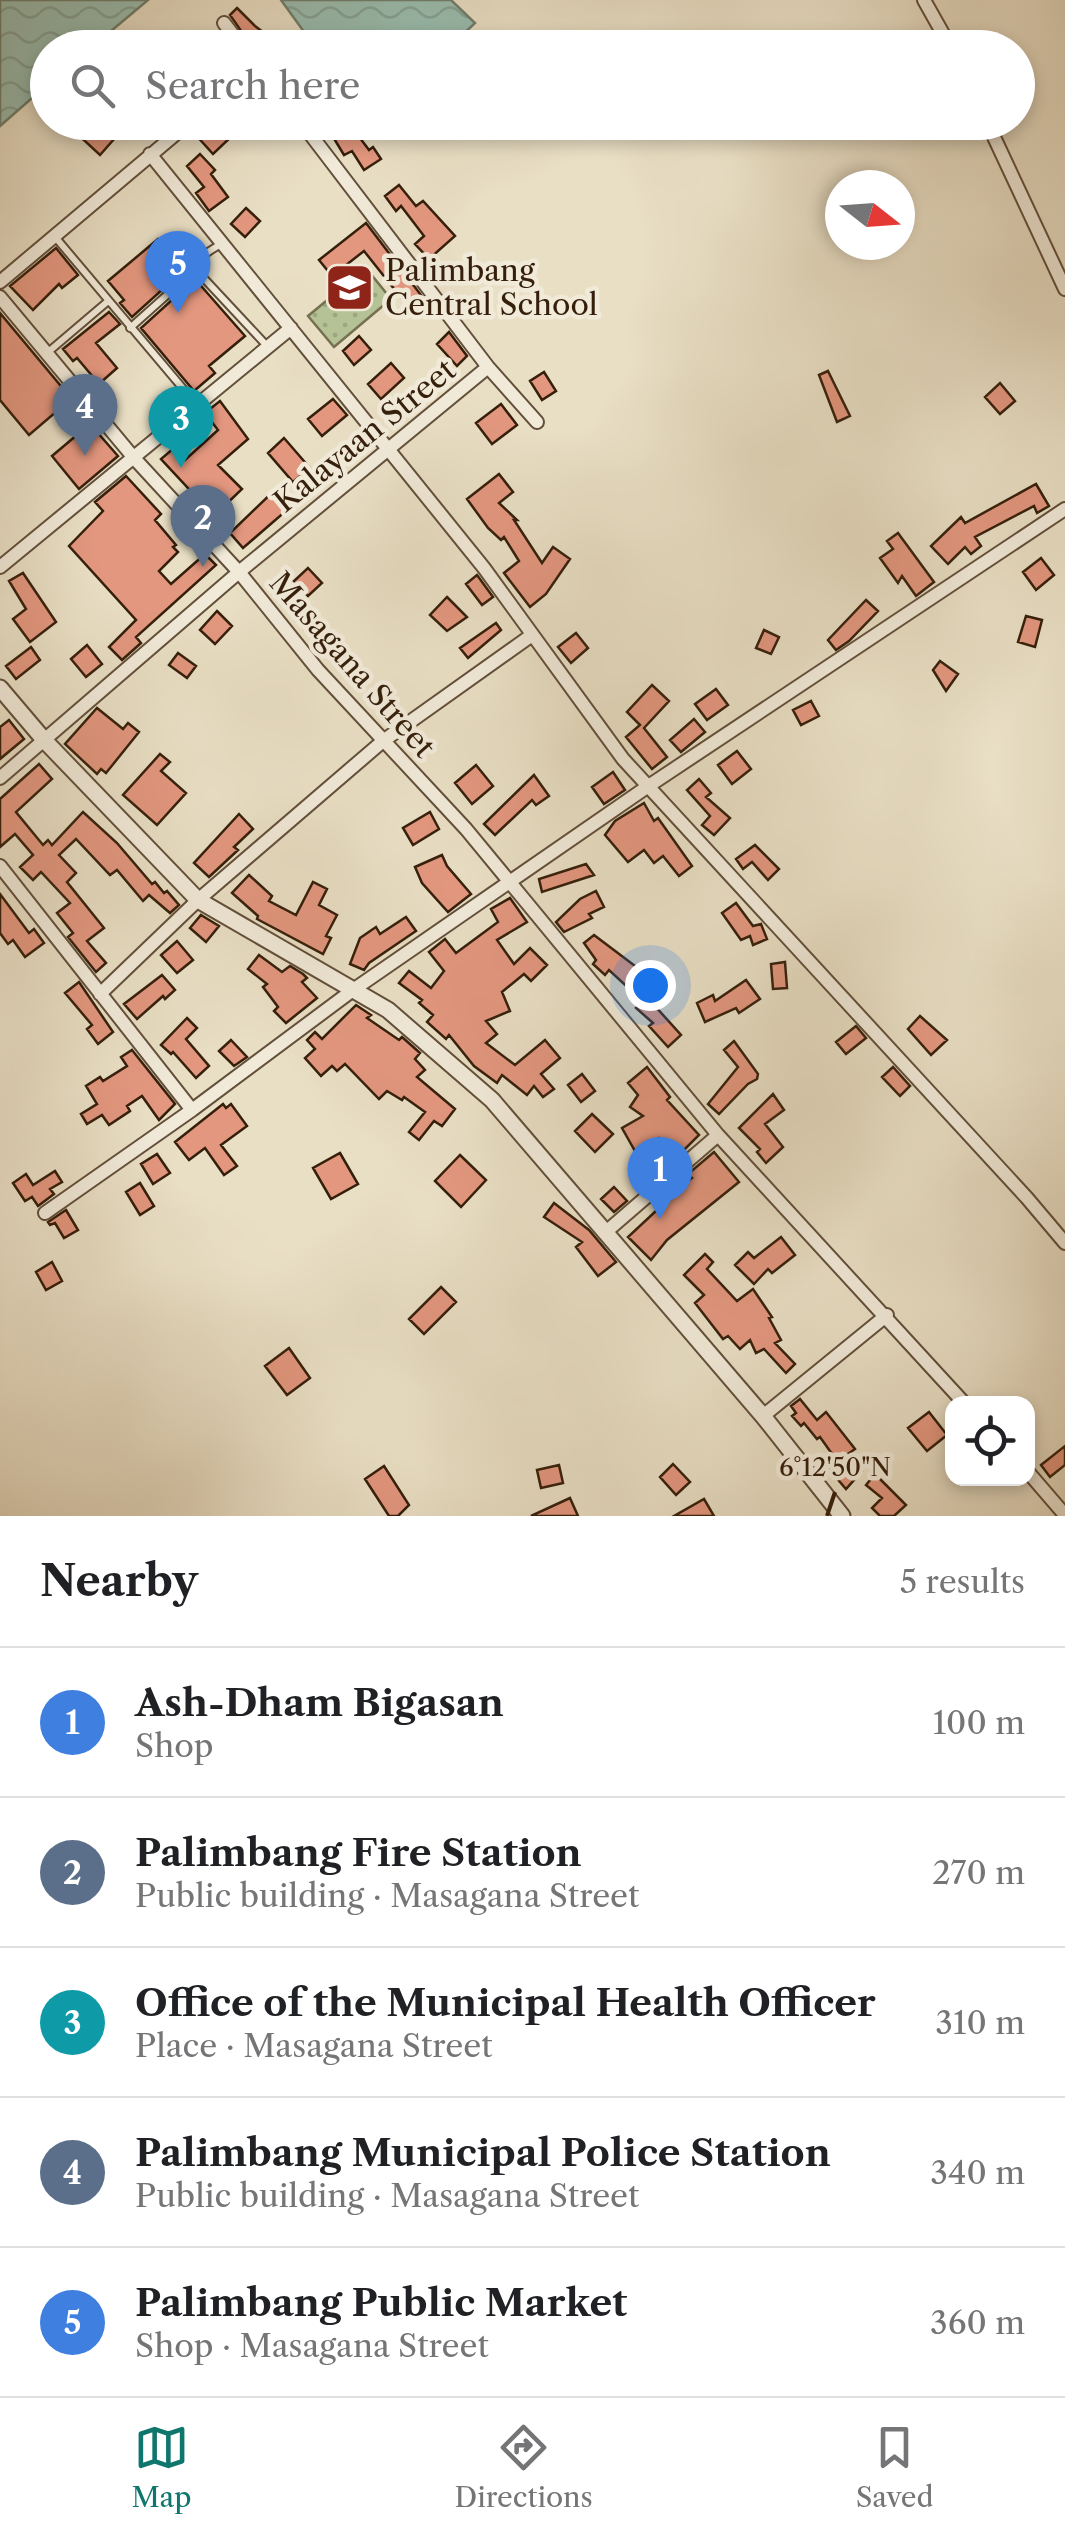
<!DOCTYPE html>
<html lang="en">
<head>
<meta charset="utf-8">
<style>
	:root { --surface:#fff; --page:#f2f2f2; --text:#202124; --muted:#757577; --line:#e0e0e0; --accent:#0f766e }
	body { margin:0; font-family:"Libre Caslon Text",serif; background:var(--page); color:var(--text) }
	.controls { position:absolute; right:30px; bottom:30px; display:grid; overflow:hidden; border-radius:20px; box-shadow:0 5px 15px #0003 }
	.controls button { width:90px; height:90px; display:grid; place-items:center; padding:0; border:0; border-bottom:2px solid var(--line); background:var(--surface); color:var(--text); font:50px sans-serif }
	.compass { position:absolute; left:825px; top:170px; width:90px; height:90px; border-radius:50%; background:var(--surface); box-shadow:0 5px 15px #0003; rotate:107deg }
	.you { position:absolute; left:650px; top:985px; width:35px; height:35px; margin:-25px; border:8px solid #fff; border-radius:50%; background:#1a73e8; box-shadow:0 0 0 15px #1a73e833 }
	.badge { display:grid; place-items:center; width:65px; height:65px; border-radius:50%; background:var(--accent); color:#fff; font-size:32px; font-weight:700 }
	.pin { position:absolute; translate:-50% -82px; filter:drop-shadow(0 2px 5px #0008) }
	.pin::after { content:''; position:absolute; top:52px; width:35px; height:30px; background:inherit; clip-path:polygon(0 0,100% 0,50% 100%) }
	.list { margin:0; padding:0; list-style:none }
	h2 { display:flex; justify-content:space-between; align-items:center; height:130px; margin:0; padding:0 40px; font-size:42px }
	h2 small { font-size:32px; font-weight:400; color:var(--muted) }
	.list li { display:grid; grid-template-columns:65px 1fr auto; gap:30px; align-items:center; box-sizing:border-box; height:150px; padding:0 40px; border-top:2px solid var(--line) }
	.list b { display:block; font-size:38px; white-space:nowrap }
	.list p { margin:0; font-size:32px; white-space:nowrap; color:var(--muted) }
	.list em { font-size:32px; font-style:normal; color:var(--muted) }
	.icon { flex:none; width:55px; height:55px; fill:none; stroke:currentColor; stroke-width:2; stroke-linecap:round; stroke-linejoin:round }
	.map { position:relative; flex:none; width:1065px; height:1516px; overflow:hidden }
	.search { position:absolute; background:var(--surface); box-shadow:0 5px 15px #0003; left:30px; right:30px; top:30px; height:110px; display:flex; align-items:center; gap:25px; box-sizing:border-box; padding:0 35px; border-radius:55px; color:var(--muted); font-size:38px }
	.sheet { height:880px; background:var(--surface) }
	nav { display:flex; justify-content:space-around; align-items:center; box-sizing:border-box; height:140px; border-top:2px solid var(--line); background:var(--surface); font-size:28px; color:var(--muted) }
	nav a { display:grid; justify-items:center; gap:5px }
	nav .on { color:var(--accent) }
	.map>svg:first-child { display:block }
</style>
</head>
<body>
<div class="map">
<svg width="1065" height="1516" viewBox="0 0 1065 1516">
	<defs>
		<pattern id="park-dots" width="8" height="8" patternUnits="userSpaceOnUse" patternTransform="scale(2.5)"><rect width="8" height="8" fill="#b5c296"/><path d="M2 2h.1M6 6h.1" fill="none" stroke="#9ca680" stroke-width="1.8" stroke-linecap="round"/></pattern>
		<pattern id="water-waves" width="16" height="10" patternUnits="userSpaceOnUse" patternTransform="scale(2.5)"><rect width="16" height="10" fill="#99bdaf"/><path d="M0 5q4-4 8 0t8 0" fill="none" stroke="#84a295"/></pattern>
	</defs>
	<rect width="100%" height="100%" fill="#e9dfc5"/>
	<filter id="stains"><feTurbulence type="fractalNoise" baseFrequency=".002" numOctaves="4"/><feColorMatrix values="0 0 0 0 .2 0 0 0 0 .09 0 0 0 0 .02 0 0 0 .5 -.17"/></filter>
	<radialGradient id="worn" r=".72"><stop offset=".6" stop-color="#630" stop-opacity="0"/><stop offset="1" stop-color="#630" stop-opacity=".3"/></radialGradient>
	<path fill="url(#park-dots)" stroke="#757050" stroke-width="2.5" d="M366,268l25,31 -57,48 -26,-31z"/>
	<path fill="url(#water-waves)" stroke="#717e6d" stroke-width="2.5" d="M0,0h148l-56,47 -44,1 -1,37 -47,41z
		M281,0h170l24,23 -25,24h-135z"/>
	<path fill="#e3977f" stroke="#351f0b" stroke-width="2.5" d="M237,8l18,18 29,22h-31l-23,-33z
		M82,122h47l-29,33 -26,-24z
		M207,122h14l12,13 -20,19 -18,-20z
		M324,122h24l21,28 4,-3 8,12 -17,11 -12,-19 -8,4z
		M200,154l15,16 -4,4 17,23 -19,14 -13,-18 8,-6 -17,-21z
		M399,185l17,21 7,-5 32,35 -26,23 -14,-15 9,-8 -23,-30 -5,5 -11,-15z
		M246,208l14,13 -15,16 -14,-13z
		M366,223l61,80 -13,11 -50,-63 -32,25 -13,-16z
		M158,239l26,31 -52,47 -12,-14 4,-3 -16,-19z
		M56,248l22,27 -16,13 -3,-4 -26,26 -23,-24z
		M195,279l50,57 -36,30 6,7 -21,18 -53,-63z
		M109,312l11,12 -24,19 21,25 -18,16 -22,-26 -4,3 -10,-12z
		M0,313l70,84v3l-41,35 -29,-35z
		M449,332l18,24 -10,10 -20,-22z
		M359,336l12,14 -17,15 -11,-14z
		M391,363l13,15 -23,21 -13,-15z
		M828,371l22,45 -13,6 -18,-47z
		M544,372l12,19 -14,9 -12,-19z
		M1000,383l15,18 -15,13 -15,-17z
		M333,399l14,16 -25,21 -14,-17z
		M220,401l28,38 -30,26 24,24 -28,27 -53,-57 13,-11 11,12 33,-30 -13,-17z
		M501,404l16,21 -25,19 -16,-21z
		M90,424l28,32 -39,33 -27,-33z
		M284,438l26,30 -17,14 -25,-29z
		M499,474l14,18 -14,11 18,17h-3l28,43 11,-16 17,12 -24,35 -16,13 -26,-34 15,-12 -15,-24 -3,3 -13,-12 -21,-29z
		M126,476l35,38 -6,6 21,25 -3,2 5,5 -19,19 12,13 34,-30 11,11 -80,72 5,6 -19,17 -13,-13 27,-27 -67,-74 34,-35 -8,-9z
		M1036,484l13,22 -12,7 -3,-7 -59,31 6,9 -10,8 -6,-7 -17,17 -17,-18 30,-29 4,6z
		M279,486l16,17 -52,45 -13,-15z
		M898,533l36,49 -18,14 -14,-20 -4,7 -18,-25 13,-9 -6,-8z
		M1041,558l13,17 -18,15 -13,-18z
		M308,568l14,15 -14,13 -14,-15z
		M23,573l33,49 -26,20 -17,-23 13,-10 -17,-28z
		M477,575l16,22 -11,8 -16,-21z
		M447,597l20,20 -20,14 -17,-16z
		M866,600l12,11 -29,30 -13,9 -8,-10z
		M217,611l15,15 -17,18 -15,-14z
		M1026,616l16,4 -7,27 -17,-5z
		M496,623l5,7 -33,28 -8,-10z
		M764,630l15,7 -8,17 -15,-6z
		M576,633l12,15 -17,15 -13,-16z
		M87,645l15,19 -16,13 -15,-18z
		M31,647l9,13 -24,19 -10,-13z
		M178,653l18,13 -9,12 -18,-13z
		M940,661l18,13 -12,17 -13,-21z
		M652,685l17,16 -25,27 23,29 -15,12 -26,-32 14,-12 -13,-13z
		M716,689l12,16 -21,15 -12,-16z
		M811,701l8,15 -18,9 -8,-15z
		M97,708l26,21 5,-6 11,9 -33,41 -5,-4 -4,5 -32,-30z
		M694,719l11,13 -24,20 -11,-12z
		M9,720l15,19 -24,20v-32z
		M737,751l14,18 -19,15 -14,-19z
		M160,754l10,8 -9,9 25,22 -29,32 -34,-30z
		M39,764l13,15 -36,33 27,33 5,-5 4,5 31,-33 34,31 35,41 3,-2 9,11 3,-2 12,14 -9,8 -21,-18 -6,6 -26,-31 -7,5 -34,-36 -17,16 17,18 -9,9 37,46 -17,13 19,22 -10,9 -28,-35 5,-4 -16,-20 13,-10 -29,-31 -8,8 -13,-13 13,-12 -18,-21 -15,13v-48z
		M476,765l17,21 -21,18 -17,-21z
		M613,772l12,18 -21,14 -12,-17z
		M534,775l15,21 -13,9 -4,-5 -37,35 -11,-11z
		M699,779l12,14 -5,4 24,21 -16,17 -12,-10 8,-9 -23,-26z
		M644,803l10,18 4,-3 34,48 -13,10 -16,-20 -9,7 -10,-13 -16,12 -23,-27 10,-14z
		M430,812l9,17 -26,16 -10,-17z
		M239,814l14,15 -19,18 4,3 -29,27 -15,-14z
		M755,845l24,24 -11,11 -16,-18 -9,7 -7,-10z
		M442,855l5,11 24,28 -23,18 -26,-29 -7,-16z
		M586,864l8,11 -52,17 -3,-13z
		M249,875l23,21 -3,5 27,14 17,-33 14,7 -8,16 18,10 -11,21 5,2 -8,16 -66,-35 1,-3 -26,-23z
		M596,891l8,16 -15,7 3,4 -28,14 -8,-10 24,-23z
		M0,894l29,39 5,-4 10,14 -19,14 -12,-17 -5,4 -8,-11z
		M510,898l17,24 -30,18 17,24 16,-16 17,17 -16,16 -7,-7 -22,18 8,19 -24,10 11,13 -11,9 29,22 30,-25 15,18 -19,16 13,15 -11,8 -9,-11 -7,9 -25,-20 -5,8 -23,-17 -25,-31 -3,4 -19,-17 6,-7 -14,-12 3,-3 -23,-17 10,-12 22,17 13,-17 -15,-19 16,-13 11,14 42,-31 -7,-13z
		M736,903l17,23 8,-2 6,15 -14,6 -3,-9 -9,4 -19,-27z
		M201,915l18,11 -13,16 -16,-14z
		M406,917l10,14 -47,32 -5,7 -14,-6 10,-26 16,-11 4,7z
		M594,935l53,40 13,-6 5,11 -30,14 -26,-24 -4,5 -12,-11 3,-4 -12,-17z
		M177,941l16,19 -16,13 -16,-18z
		M259,955l23,17 8,-6 13,8 4,4 -5,4 15,16 -31,25 -12,-12 4,-4 -15,-20 4,-3 -19,-15z
		M785,962l2,26 -14,1 -2,-25z
		M162,975l13,15 -10,9 -2,-3 -26,23 -13,-15z
		M746,980l14,19 -21,14 -3,-5 -31,14 -8,-19 16,-8 2,6z
		M79,982l34,50 -15,12 -11,-15 5,-4 -27,-32z
		M649,993l10,9 -4,4 26,29 -13,12 -19,-21 4,-3 -17,-15z
		M356,1005l15,10 -4,3 32,22 3,-3 18,16 -5,6 10,11 -8,7 38,32 -13,17 -8,-5 -15,19 -10,-8 16,-20 -21,-15 -2,3 -15,-9 -8,8 -34,-35 -8,7 -5,-5 -11,10 -16,-18 10,-9 -8,-9 8,-8 7,7z
		M920,1016l27,24 -16,15 -23,-26z
		M187,1018l10,10 -11,11 23,27 -13,12 -23,-26 -2,2 -10,-9z
		M856,1026l10,12 -20,16 -10,-12z
		M231,1040l16,17 -13,9 -15,-15z
		M734,1041l24,33 -1,5 -9,5 -29,30 -11,-10 30,-37 -14,-17z
		M132,1050l43,54 -16,16 -17,-24 -15,10 3,5 -21,14 -7,-10 -15,9 -6,-10 16,-10 -11,-18 14,-9 3,4 24,-15 -6,-9z
		M647,1067l23,30 -3,3 32,35 -23,23 -17,-20 -24,13 -13,-23 21,-12 -13,-9 8,-12 -10,-12z
		M893,1067l17,19 -10,10 -18,-19z
		M582,1074l13,17 -14,11 -13,-17z
		M773,1094l11,16 -19,14 18,23 -17,16 -9,-11 3,-3 -21,-21z
		M223,1104l3,4 5,-4 16,22 -26,19 16,21 -13,9 -19,-27 -16,12 -14,-18z
		M592,1114l21,20 -18,18 -20,-21z
		M714,1152l25,30 -72,58 -16,20 -23,-23 29,-27 -2,-3 37,-29 -4,-4z
		M340,1153l18,31 -27,15 -18,-31z
		M157,1154l13,19 -17,11 -12,-20z
		M460,1155l26,25 -25,27 -26,-26z
		M55,1171l7,11 -12,7 4,5 -16,12 -6,-9 -7,4 -12,-18 13,-9 7,11z
		M140,1183l14,23 -14,9 -14,-23z
		M614,1187l13,14 -13,11 -13,-13z
		M554,1203l35,27 27,32 -18,14 -22,-29 6,-5 -38,-25z
		M66,1210l12,20 -14,8 -9,-15 -5,2 -2,-3z
		M781,1237l14,18 -23,18 -4,-4 -14,15 -19,-19 13,-13 6,6z
		M705,1254l8,8 -6,7 30,32 16,-12 19,28 -3,1 12,22 -6,3 20,21 -9,9 -22,-24 -8,4 -6,-13 -10,9 -12,-13 -5,3 -28,-36 9,-8 -20,-20z
		M52,1262l10,19 -16,9 -10,-18z
		M441,1287l15,15 -32,32 -15,-15z
		M289,1348l21,30 -23,17 -22,-29z
		M800,1399l17,21 9,-8 29,37 -10,7 17,15 -16,18 -18,-21 9,-7 -17,-24 -3,2 -13,-16 -3,3 -9,-10 4,-3 -5,-7z
		M929,1412l18,23 -20,16 -19,-23z
		M1065,1446v19l-15,12 -9,-12z
		M673,1464l17,18 -14,13 -16,-18z
		M559,1465l4,18 -22,5 -4,-18z
		M384,1466l25,39 -11,11h-9l-24,-37z
		M875,1474l31,31 -12,11h-14l-8,-8 10,-10 -16,-13z
		M570,1498l8,18h-47z
		M704,1499l10,17h-40z"/>
	<g fill="none" stroke-linecap="round" stroke-linejoin="round">
		<defs>
			<path id="service" d="M56,238l140,166
				M221,244c-11,7 -26,13 -23,28l70,75
				M130,328l66,-59
				M47,353l60,-51"/>
			<path id="minor" d="M924,0l27,48
				M224,23l19,25
				M301,122l187,245 49,55
				M987,122l78,167
				M150,154l334,414 139,191 404,439 38,45
				M0,282l190,-160
				M0,297l134,161 105,114 79,98 148,159 252,306 247,269
				M0,567l291,-239
				M0,778l239,-206 249,-205
				M0,866l192,244
				M100,994l98,-94 185,-159 149,-106
				M45,1213l147,-103 161,-120 294,-203 418,-278
				M607,1231l111,-96
				M763,1416l124,-101
				M1028,1472l37,43"/>
			<path id="tertiary" d="M0,688l45,53 153,159 190,110 104,90 271,316 79,100"/>
		</defs>
		<use href="#service" stroke="#624f3a" stroke-width="10"/>
		<use href="#minor" stroke="#624f3a" stroke-width="16"/>
		<use href="#tertiary" stroke="#624f3a" stroke-width="19"/>
		<use href="#service" stroke="#f1ead9" stroke-width="6"/>
		<use href="#minor" stroke="#f1ead9" stroke-width="12"/>
		<use href="#tertiary" stroke="#f1ead9" stroke-width="15"/>
	</g>
	<path fill="none" stroke="#351f0b" stroke-width="4" d="M827,1516l8,-24"/>
	<defs>
		<symbol id="school-square" viewBox="-11 -11 22 22"><rect x="-9" y="-9" width="18" height="18" rx="4" fill="#8f2418" stroke="#f1ead9"/><path d="M0-5L7-2L0 1L-7-2ZM-4 1L0 2.5L4 1V4Q0 6-4 4Z" fill="#fff"/></symbol>
	</defs>
	<g fill-rule="evenodd">
		<use href="#school-square" x="322" y="260" width="55" height="55"/>
	</g>
	<g text-anchor="middle" stroke-width="9" stroke-linejoin="round" paint-order="stroke">
		<g font-size="30" fill="#351f0b" stroke="#f1ead9" text-anchor="start">
			<text x="385" y="281">Palimbang<tspan x="385" dy="34">Central School</tspan></text>
		</g>
		<g font-size="30" fill="#351f0b" stroke="#f1ead9">
			<text transform="translate(365 436) rotate(-39)" y="10">Kalayaan Street</text>
			<text transform="translate(352 665) rotate(49)" y="10">Masagana Street</text>
		</g>
	</g>
	<g font-size="25" text-anchor="middle" fill="#351f0b" stroke="#f1ead9" stroke-width="9" stroke-linejoin="round" paint-order="stroke">
		<text x="835" y="1476">6°12'50"N</text>
	</g>
	<rect width="100%" height="100%" filter="url(#stains)"/>
	<rect width="100%" height="100%" fill="url(#worn)"/>
</svg>
<div class="controls">
<button><svg class="icon" aria-label="locate" viewBox="0 0 24 24"><circle cx="12" cy="12" r="6"/><path d="M12 2v4M12 18v4M2 12h4M18 12h4"/></svg></button>
</div>
<svg class="compass" viewBox="-18 -18 36 36"><path d="M0-13l5 13h-10z" fill="#e53935"/><path d="M0 13l5-13h-10z" fill="#757577"/></svg>
<div class="you"></div>
<div class="pin badge" style="left:660px;top:1219px;background:#3f7fe0">1</div>
<div class="pin badge" style="left:203px;top:567px;background:#5c6f8a">2</div>
<div class="pin badge" style="left:181px;top:468px;background:#0f9aa8">3</div>
<div class="pin badge" style="left:85px;top:456px;background:#5c6f8a">4</div>
<div class="pin badge" style="left:178px;top:313px;background:#3f7fe0">5</div>
<div class="search"><svg class="icon" aria-label="search" viewBox="0 0 24 24"><circle cx="10" cy="10" r="6"/><path d="M15 15l6 6"/></svg>Search here</div>
</div>
<section class="sheet">
<h2>Nearby<small>5 results</small></h2>
<ul class="list">
<li><span class="badge" style="background:#3f7fe0">1</span><div><b>Ash-Dham Bigasan</b><p>Shop</p></div><em>100 m</em></li>
<li><span class="badge" style="background:#5c6f8a">2</span><div><b>Palimbang Fire Station</b><p>Public building · Masagana Street</p></div><em>270 m</em></li>
<li><span class="badge" style="background:#0f9aa8">3</span><div><b>Office of the Municipal Health Officer</b><p>Place · Masagana Street</p></div><em>310 m</em></li>
<li><span class="badge" style="background:#5c6f8a">4</span><div><b>Palimbang Municipal Police Station</b><p>Public building · Masagana Street</p></div><em>340 m</em></li>
<li><span class="badge" style="background:#3f7fe0">5</span><div><b>Palimbang Public Market</b><p>Shop · Masagana Street</p></div><em>360 m</em></li>
</ul>
</section>
<nav>
<a class="on"><svg class="icon" aria-label="map" viewBox="0 0 24 24"><path d="M3 6l6-2 6 2 6-2v14l-6 2-6-2-6 2zM9 4v14M15 6v14"/></svg>Map</a>
<a><svg class="icon" aria-label="directions" viewBox="0 0 24 24"><path d="M12 3l9 9-9 9-9-9zM9 14v-3h6M13 9l2 2-2 2"/></svg>Directions</a>
<a><svg class="icon" aria-label="saved" viewBox="0 0 24 24"><path d="M7 4h10v16l-5-4-5 4z"/></svg>Saved</a>
</nav>
</body>
</html>
